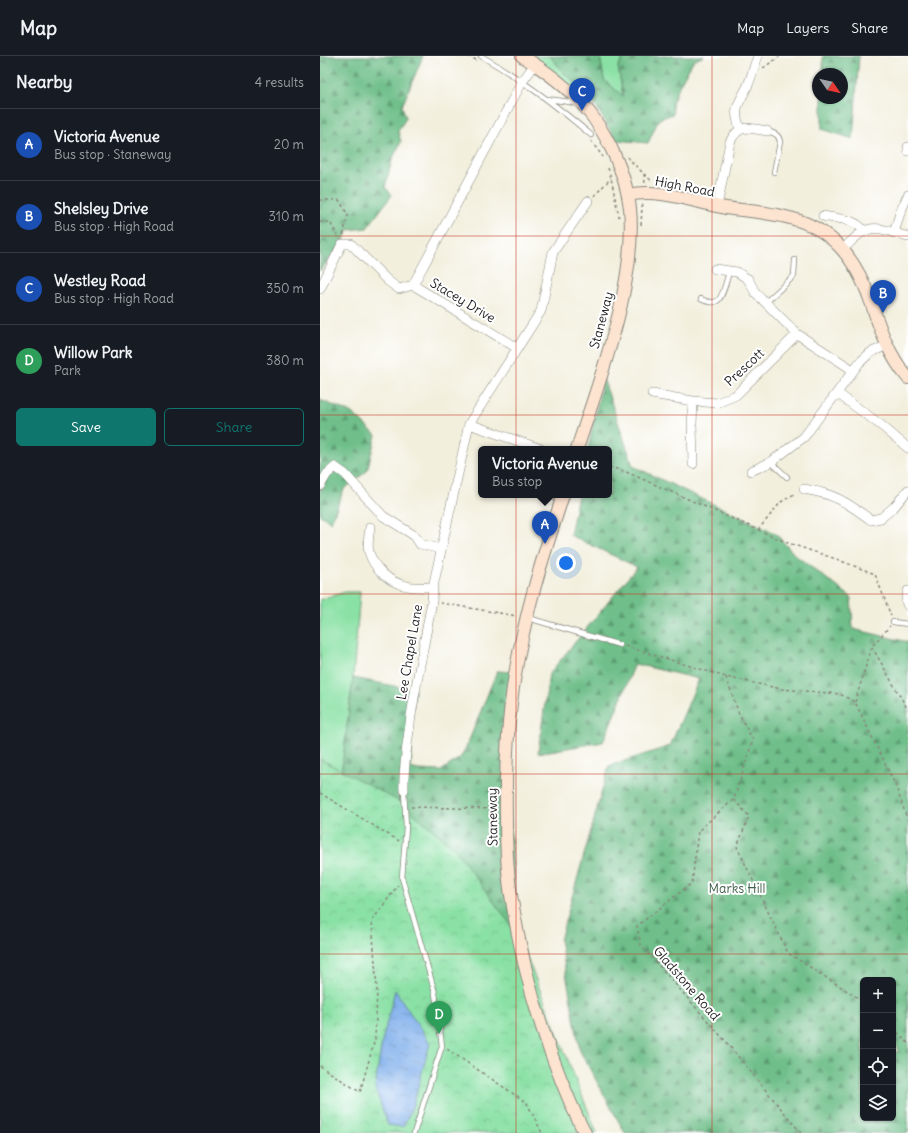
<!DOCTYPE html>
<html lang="en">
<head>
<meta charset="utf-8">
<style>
	:root { --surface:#171b24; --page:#20242c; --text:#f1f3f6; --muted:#9ea1a6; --line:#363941; --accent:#0f766e }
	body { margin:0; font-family:Delius,sans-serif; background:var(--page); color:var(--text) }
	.controls { position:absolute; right:12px; bottom:12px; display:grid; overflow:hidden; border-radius:6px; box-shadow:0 1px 3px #0004 }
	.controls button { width:36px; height:36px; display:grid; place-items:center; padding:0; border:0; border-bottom:1px solid var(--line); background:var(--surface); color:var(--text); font:20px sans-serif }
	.compass { position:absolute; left:492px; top:12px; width:36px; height:36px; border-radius:50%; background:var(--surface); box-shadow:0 1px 3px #0004; rotate:124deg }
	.you { position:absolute; left:246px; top:507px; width:14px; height:14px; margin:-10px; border:3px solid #fff; border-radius:50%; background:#1a73e8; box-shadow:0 0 0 6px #1a73e833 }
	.badge { display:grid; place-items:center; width:26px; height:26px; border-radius:50%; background:var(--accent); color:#fff; font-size:13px; font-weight:700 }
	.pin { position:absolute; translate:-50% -33px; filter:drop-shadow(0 1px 2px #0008) }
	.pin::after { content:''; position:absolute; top:21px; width:14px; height:12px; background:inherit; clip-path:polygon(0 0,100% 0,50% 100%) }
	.popup { position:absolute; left:158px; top:390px; width:134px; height:52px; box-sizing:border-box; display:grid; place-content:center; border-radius:6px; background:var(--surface); filter:drop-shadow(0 1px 3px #0005); font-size:13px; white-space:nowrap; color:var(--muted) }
	.popup b { font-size:15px; color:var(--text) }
	.popup::after { content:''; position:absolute; left:50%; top:100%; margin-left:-8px; border:8px solid transparent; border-top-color:var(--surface) }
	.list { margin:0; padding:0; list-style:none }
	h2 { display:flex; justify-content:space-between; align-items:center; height:52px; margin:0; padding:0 16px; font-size:17px }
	h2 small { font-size:13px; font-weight:400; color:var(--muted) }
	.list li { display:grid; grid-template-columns:26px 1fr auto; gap:12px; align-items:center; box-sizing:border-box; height:72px; padding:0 16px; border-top:1px solid var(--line) }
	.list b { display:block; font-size:15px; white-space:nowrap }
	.list p { margin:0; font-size:13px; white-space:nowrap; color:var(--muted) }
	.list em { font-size:13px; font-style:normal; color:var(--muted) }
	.actions { display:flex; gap:8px; padding:12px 16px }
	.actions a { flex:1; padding:9px 0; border:1px solid var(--accent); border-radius:6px; text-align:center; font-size:14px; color:var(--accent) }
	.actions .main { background:var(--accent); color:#fff }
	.icon { flex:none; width:22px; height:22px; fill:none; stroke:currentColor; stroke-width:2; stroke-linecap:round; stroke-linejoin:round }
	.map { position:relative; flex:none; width:588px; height:1077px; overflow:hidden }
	header { display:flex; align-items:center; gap:24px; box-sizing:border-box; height:56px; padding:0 20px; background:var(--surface); border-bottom:1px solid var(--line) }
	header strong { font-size:19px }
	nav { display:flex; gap:22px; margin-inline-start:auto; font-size:14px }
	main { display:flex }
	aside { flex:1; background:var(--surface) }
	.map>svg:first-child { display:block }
</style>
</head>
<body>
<header>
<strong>Map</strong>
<nav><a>Map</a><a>Layers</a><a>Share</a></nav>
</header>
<main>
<aside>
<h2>Nearby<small>4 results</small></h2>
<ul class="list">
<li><span class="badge" style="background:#1a4fb4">A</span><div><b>Victoria Avenue</b><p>Bus stop · Staneway</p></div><em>20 m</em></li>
<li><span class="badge" style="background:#1a4fb4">B</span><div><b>Shelsley Drive</b><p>Bus stop · High Road</p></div><em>310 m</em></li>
<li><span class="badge" style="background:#1a4fb4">C</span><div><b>Westley Road</b><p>Bus stop · High Road</p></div><em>350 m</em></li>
<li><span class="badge" style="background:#2e9e5b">D</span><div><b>Willow Park</b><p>Park</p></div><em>380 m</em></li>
</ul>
<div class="actions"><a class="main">Save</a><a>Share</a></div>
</aside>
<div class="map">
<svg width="588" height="1077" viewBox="0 0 588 1077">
	<defs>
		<pattern id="forest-firs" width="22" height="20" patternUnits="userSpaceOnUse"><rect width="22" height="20" fill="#6fbf8a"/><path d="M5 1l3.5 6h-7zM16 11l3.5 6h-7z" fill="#5a9a70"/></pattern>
		<pattern id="park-crowns" width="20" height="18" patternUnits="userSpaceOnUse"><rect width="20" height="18" fill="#8ae1a5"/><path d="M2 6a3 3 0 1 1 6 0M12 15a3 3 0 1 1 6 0" fill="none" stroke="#76c08d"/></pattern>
		<pattern id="water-ripples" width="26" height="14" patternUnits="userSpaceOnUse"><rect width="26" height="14" fill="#82b1ec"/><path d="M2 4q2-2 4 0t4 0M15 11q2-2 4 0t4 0" fill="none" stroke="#6a8fbe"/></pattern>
	</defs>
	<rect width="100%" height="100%" fill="#fff"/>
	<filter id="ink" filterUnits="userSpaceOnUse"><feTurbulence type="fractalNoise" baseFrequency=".025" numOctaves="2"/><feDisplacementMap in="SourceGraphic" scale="8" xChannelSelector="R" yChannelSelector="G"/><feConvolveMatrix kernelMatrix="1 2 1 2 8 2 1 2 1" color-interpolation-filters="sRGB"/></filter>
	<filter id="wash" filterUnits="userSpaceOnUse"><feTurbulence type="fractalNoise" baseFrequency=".012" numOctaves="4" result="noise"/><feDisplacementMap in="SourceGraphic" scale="16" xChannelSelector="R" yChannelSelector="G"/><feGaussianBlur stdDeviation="0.9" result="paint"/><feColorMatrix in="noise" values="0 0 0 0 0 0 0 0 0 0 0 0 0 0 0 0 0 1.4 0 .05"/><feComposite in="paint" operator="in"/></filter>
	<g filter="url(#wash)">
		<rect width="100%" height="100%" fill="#f2efdd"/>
		<path fill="#8ae1a5" stroke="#537e60" d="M202,0h28l15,18 22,18 -2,15z
			M280,0h25l-7,10 5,31 -19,-17z
			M25,536h15l-7,86 -14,113 -19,49v-240z"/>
		<path fill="url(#forest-firs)" stroke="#466e53" fill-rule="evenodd" d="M0,0h103l-21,50 4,12 -8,13 3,11 -9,18 -7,27 7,8 -25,33 -19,2 -6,14 -22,27z
			M230,0h50l4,24 19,16 -5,-30 7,-10h79l-11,5 -13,23 -8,19 1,11 -14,5 -11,24 -32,-3 -29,-48 -22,-18z
			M503,0h36l-6,83 -31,-10v-31h20v-24h-19z
			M283,322l30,88 143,68 19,21 56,42 2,32 55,13v491h-283l-45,-82 -20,-111 49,-174 61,-20 29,-67 -64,-15 -32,78 -65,11 11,-79 88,-107 -67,-32 8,-40h31v-46h-21zM543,924h30v58l7,14h-7v66h-30z
			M0,344l32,13 24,22 -9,36 -23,18 -13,33 -11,-7z
			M177,615l18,1 -9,96 12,167 -179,-144 14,-113 62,12 -8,59 5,1 -2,18 8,2 23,1 20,-14 7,-14z"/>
		<path fill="url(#park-crowns)" stroke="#537e60" d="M0,703l80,43 53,45 65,88 79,198h-277z"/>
		<path fill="url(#water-ripples)" stroke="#4f6684" d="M75,934l35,53 -17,62 -10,22 -15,-2 -13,-37 7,-46z"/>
	</g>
	<g filter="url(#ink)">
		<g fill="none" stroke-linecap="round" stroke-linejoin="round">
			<defs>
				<path id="lane" d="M161,0c39,22 76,50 110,79
					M227,43l23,3 7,2
					M447,75c7,2 12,3 13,11l-6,30
					M381,243c4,2 11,5 16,2 6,-3 10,-23 12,-29
					M446,246l28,-26 1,-16
					M451,406l16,15
					M208,562l92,27
					M573,566l15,2
					M84,734l2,37 -4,51 33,115 7,53 -28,87"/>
				<path id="street" d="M420,73c-8,-23 -1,-24 8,-44 4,-9 6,-19 10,-29
					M588,91v4
					M397,150l13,-64c9,-19 20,-14 37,-11
					M503,160c14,3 32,2 41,15
					M574,177l6,-20 8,-18
					M523,193c7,-6 13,-14 22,-18 12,-7 31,3 43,6
					M395,213l22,3 11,7 7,13 42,42 56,36
					M93,229l109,-203 13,-18
					M0,233l22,-45h9l37,37 11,8 14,-4 104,63
					M517,337l45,33 26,22
					M332,338l41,7 24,2 19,-8 61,-61
					M373,345l-1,23 1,40
					M149,368l72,25
					M431,415l20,-9 33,-25 55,-74 11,-10 17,-8
					M0,430l7,-12 8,-7 10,7 38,42 32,20 5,8 21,5
					M484,433c31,5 42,13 67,31l10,-2 13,-11 14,-17
					M50,471c-1,7 -3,18 -1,25 5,17 21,31 38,34 8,2 17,1 26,1
					M588,535l-2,10 2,5
					M84,734c-1,-25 4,-49 7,-74 6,-38 14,-76 21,-115l1,-14 36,-163 72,-113 12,-59 35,-51"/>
				<path id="secondary" d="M202,0c21,13 46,32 63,51 22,26 41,67 45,101 7,75 -30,170 -53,241
					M308,139c33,-7 65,7 98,13 20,3 40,4 60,9 46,10 70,42 85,85 9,27 18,54 37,76
					M243,439c-16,50 -33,101 -43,153 -12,56 -15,113 -14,170 0,28 1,56 6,83 8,50 20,99 37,147 11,29 21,58 36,85"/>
			</defs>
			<use href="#lane" stroke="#87867c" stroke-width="6"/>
			<use href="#street" stroke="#87867c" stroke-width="10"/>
			<use href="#secondary" stroke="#87867c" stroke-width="14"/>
			<path stroke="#87867c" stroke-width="1.5" stroke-dasharray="3 3" stroke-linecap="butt" d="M148,0l8,4
				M443,12l17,-12
				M271,85l12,16
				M307,101l17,17 1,10
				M288,112l3,10 8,39
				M324,118l9,8
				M274,140l17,-18
				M0,144h19l9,15 -5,21
				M0,166h10l8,15
				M321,169l1,-19 3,-3
				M289,411l15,4 164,72 48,16 39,15 16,42
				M438,474l23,-28 15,-9
				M120,547l77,13
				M305,590l101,31 56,12 58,5 15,8 40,82 13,37
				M552,591l36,63
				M406,621l13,37 14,26 -19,59 -36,32 -6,52 -55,43 4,19 86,98 74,90
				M535,646l17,-56 18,-20
				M0,737l79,48
				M414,744l15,16 -12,31 51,106 75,48
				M91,751l84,2
				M573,972l15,15
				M127,993l80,54 15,30
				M0,1010l40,26 15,-53 2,-49 -5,-69 26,-36"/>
			<use href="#lane" stroke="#fff" stroke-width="4.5"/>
			<use href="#street" stroke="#fff" stroke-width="9"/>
			<use href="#secondary" stroke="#fde4d1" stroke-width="12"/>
		</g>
	</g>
	<path fill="none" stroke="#c8321e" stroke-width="1" stroke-opacity="0.55" d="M196,0v1077M392,0v1077M0,180h588M0,359h588M0,538h588M0,718h588M0,898h588"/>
	<g text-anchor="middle" stroke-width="4" stroke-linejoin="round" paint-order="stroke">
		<g font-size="13" fill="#1c1c1c" stroke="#fff">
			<text transform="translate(365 130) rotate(11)" y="5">High Road</text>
			<text transform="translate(143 244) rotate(31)" y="5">Stacey Drive</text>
			<text transform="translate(281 264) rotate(-75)" y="5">Staneway</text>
			<text transform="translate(424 311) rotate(-43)" y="5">Prescott</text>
			<text transform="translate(89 596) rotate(-80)" y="5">Lee Chapel Lane</text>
			<text transform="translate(172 761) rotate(-91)" y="5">Staneway</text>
			<text transform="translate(367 927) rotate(49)" y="5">Gladstone Road</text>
		</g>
		<g font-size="13" fill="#42614c" stroke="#fff">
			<text x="417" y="837">Marks Hill</text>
		</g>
	</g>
</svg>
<div class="controls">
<button>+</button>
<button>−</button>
<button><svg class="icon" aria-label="locate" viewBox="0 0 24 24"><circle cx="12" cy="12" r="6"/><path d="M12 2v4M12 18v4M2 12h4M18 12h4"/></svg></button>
<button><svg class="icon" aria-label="layers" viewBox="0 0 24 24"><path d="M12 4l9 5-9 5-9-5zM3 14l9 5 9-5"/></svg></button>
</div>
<svg class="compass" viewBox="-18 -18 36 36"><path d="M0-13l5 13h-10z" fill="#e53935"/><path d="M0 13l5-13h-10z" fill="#9ea1a6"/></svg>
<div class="you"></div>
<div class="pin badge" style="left:225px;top:488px;background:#1a4fb4">A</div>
<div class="popup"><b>Victoria Avenue</b>Bus stop</div>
<div class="pin badge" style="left:563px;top:257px;background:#1a4fb4">B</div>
<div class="pin badge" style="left:262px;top:55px;background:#1a4fb4">C</div>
<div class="pin badge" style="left:119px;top:978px;background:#2e9e5b">D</div>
</div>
</main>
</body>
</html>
